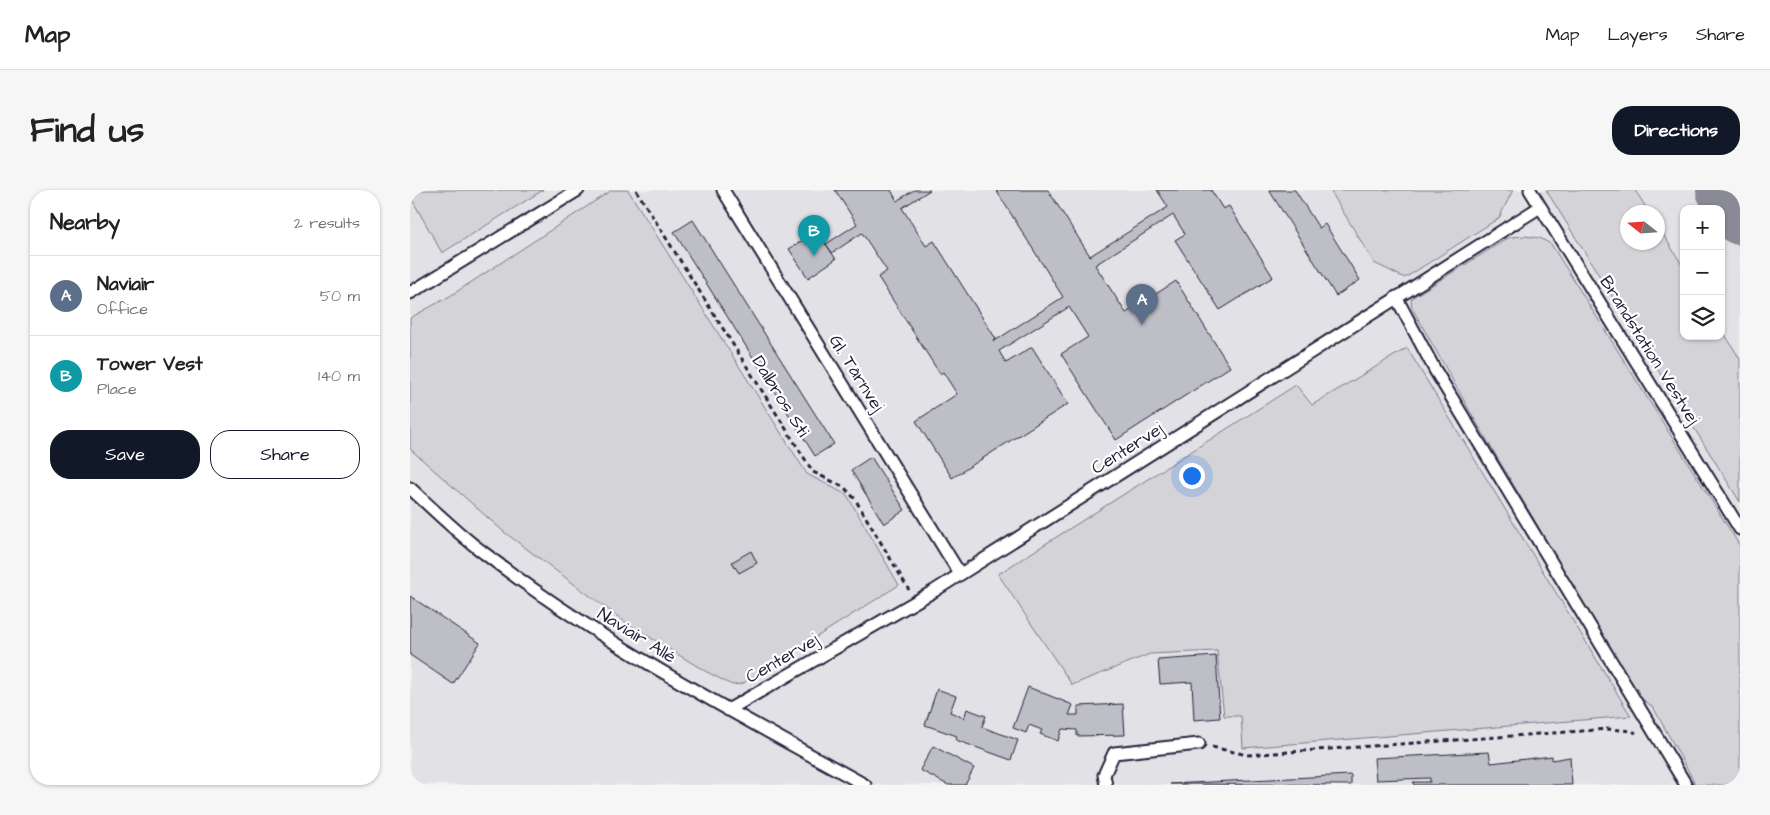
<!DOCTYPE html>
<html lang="en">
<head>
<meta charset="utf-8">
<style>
	:root { --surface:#fff; --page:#f6f6f6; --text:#222; --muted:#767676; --line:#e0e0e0; --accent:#111827 }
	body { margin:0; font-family:"Architects Daughter",sans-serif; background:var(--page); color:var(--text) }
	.controls { position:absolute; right:15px; top:15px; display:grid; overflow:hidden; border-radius:10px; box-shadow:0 1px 4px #0004 }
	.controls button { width:45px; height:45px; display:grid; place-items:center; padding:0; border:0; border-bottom:1px solid var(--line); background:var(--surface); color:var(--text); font:25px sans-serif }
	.compass { position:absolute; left:1210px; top:15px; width:45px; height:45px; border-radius:50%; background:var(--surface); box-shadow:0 1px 4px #0004; rotate:287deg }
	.you { position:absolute; left:781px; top:285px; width:18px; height:18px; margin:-12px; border:4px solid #fff; border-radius:50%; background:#1a73e8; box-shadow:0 0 0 8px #1a73e833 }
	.badge { display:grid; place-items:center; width:32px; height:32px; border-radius:50%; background:var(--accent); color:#fff; font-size:16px; font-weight:700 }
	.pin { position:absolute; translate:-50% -41px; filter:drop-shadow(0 1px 2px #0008) }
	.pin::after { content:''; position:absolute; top:26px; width:18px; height:15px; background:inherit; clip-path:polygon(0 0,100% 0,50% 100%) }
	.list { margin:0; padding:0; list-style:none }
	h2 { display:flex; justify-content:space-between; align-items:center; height:65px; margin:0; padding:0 20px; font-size:21px }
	h2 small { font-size:16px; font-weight:400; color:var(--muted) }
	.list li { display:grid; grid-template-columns:32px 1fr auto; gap:15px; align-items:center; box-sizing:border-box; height:80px; padding:0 20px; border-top:1px solid var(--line) }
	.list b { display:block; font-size:19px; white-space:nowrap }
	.list p { margin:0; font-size:16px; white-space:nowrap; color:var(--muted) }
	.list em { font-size:16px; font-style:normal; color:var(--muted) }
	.actions { display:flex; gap:10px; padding:15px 20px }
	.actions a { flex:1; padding:11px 0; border:1px solid var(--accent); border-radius:20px; text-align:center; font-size:18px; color:var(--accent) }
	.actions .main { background:var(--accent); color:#fff }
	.icon { flex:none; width:28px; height:28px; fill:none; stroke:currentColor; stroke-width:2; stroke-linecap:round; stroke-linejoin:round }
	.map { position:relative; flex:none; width:1330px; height:595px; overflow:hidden; border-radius:20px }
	header { display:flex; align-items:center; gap:30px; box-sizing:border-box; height:70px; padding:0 25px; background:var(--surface); border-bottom:1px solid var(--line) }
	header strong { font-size:24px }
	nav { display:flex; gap:28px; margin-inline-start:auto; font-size:18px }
	.intro { display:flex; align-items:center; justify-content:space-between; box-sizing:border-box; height:120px; padding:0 30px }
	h1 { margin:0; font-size:35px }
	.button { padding:12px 22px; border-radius:20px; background:var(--accent); color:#fff; font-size:18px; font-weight:700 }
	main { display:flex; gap:30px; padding:0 30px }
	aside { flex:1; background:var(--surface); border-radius:20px; box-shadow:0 1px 4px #0004 }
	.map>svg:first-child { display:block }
</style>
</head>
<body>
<header>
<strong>Map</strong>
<nav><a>Map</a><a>Layers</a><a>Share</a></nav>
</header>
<div class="intro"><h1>Find us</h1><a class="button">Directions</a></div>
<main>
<aside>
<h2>Nearby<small>2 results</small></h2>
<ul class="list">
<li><span class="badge" style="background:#5c6f8a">A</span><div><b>Naviair</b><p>Office</p></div><em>50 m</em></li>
<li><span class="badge" style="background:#0f9aa8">B</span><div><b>Tower Vest</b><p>Place</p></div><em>140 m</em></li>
</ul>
<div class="actions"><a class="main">Save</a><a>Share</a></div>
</aside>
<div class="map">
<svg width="1330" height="595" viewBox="0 0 1330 595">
	<rect width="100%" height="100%" fill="#f2f2f3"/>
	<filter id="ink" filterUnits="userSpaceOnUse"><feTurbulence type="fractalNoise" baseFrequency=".02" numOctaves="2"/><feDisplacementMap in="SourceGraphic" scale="10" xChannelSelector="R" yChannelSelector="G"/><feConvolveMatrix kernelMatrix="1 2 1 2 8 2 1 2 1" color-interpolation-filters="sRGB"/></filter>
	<g filter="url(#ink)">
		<path fill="#e2e2e6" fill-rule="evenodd" d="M0,0h1330v595h-1330zM1274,19h37v127h-37zM1218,22h30v30h-30z"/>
		<path fill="#d3d3d8" stroke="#7a7a8a" d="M0,0h133l-101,63 -32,-57z
			M202,0h16l179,284 40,21 52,90 -157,99 -10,1 -27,-14 -80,-49 -121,-90 -94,-83v-131l40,-22z
			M920,0h183l-14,28 -94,60 -31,-15z
			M1136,0h89l14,22h-21v30h30v-16l26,42v68h37v-8l19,31v143z
			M1115,46l15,2 11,6 189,302v239h-44l-43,-78 -15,-11 -167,-283 -59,-105 -1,-9 5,-4 94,-58z
			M997,158l224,368 -388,32 -2,-32h-17l-7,-65 -67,3 -78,31 -74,-111 298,-189 16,20z"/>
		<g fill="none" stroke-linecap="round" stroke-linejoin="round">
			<path stroke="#8a8a97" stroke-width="54" d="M1313,0l17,28"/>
		</g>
		<path fill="#bebec6" stroke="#22223b" d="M425,0h56l6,11 17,-11h16l-28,18 24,38 8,-5 62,98 -3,3 70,-45 -67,-107h52l42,66 78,-49 -11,-17h54l12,19 6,-3 44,71 -53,33 -45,-70 10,-6 -12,-19 -78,50 31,48 50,-32 54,86 -114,73 -55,-86 27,-17 -19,-30 -70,44 7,12 26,-16 36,57 -116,74 -36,-57 41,-27 -14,-22 -3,2 -62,-97 9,-6 -25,-38 -30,20 -6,-9 31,-20z
			M859,0h26l24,38 6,-4 35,56 -24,16z
			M283,30l141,224 -19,12 -141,-224z
			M407,41l19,28 -28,19 -19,-29z
			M461,267l34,53 -21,14 -33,-54z
			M341,361l6,12 -18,10 -7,-11z
			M0,406l70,47 -27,41 -43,-29z
			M806,466l4,62 -26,2 -2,-38 -32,2 -2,-24z
			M618,497l45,18 -4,10h9v-9l45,-2 2,31 -48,1v-6l-15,-1 -4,12 -18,-7 2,-4 -13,-5 -3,8 -13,-5z
			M527,499l19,7 -6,16 14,6 3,-9 19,7 -4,11 36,13 -7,20 -55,-20 1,-4 -32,-11z
			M523,556l41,22 -9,17h-17l-28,-15z
			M1079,562l2,11 61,-7v4l18,-3 2,28h-158l-1,-3h17v-4l-54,2 -2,-22z
			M941,585v10l-181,-1z"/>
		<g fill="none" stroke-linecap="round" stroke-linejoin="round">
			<defs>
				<path id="lane" d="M313,0l237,384
					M1120,0l210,339
					M0,103l168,-103
					M986,107l39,73 251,415
					M0,298c24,22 48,46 74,65 118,91 251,160 381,232
					M318,520l206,-119 606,-384
					M696,595l-2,-10 10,-22 85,-9"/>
			</defs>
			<use href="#lane" stroke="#22223b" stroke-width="15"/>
			<path stroke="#22223b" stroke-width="3" stroke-dasharray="5 4" stroke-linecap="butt" d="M226,0l177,282 31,15 11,12 54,91
				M802,557l35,8 362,-26 23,2 4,2"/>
			<use href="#lane" stroke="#fff" stroke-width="11"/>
		</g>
	</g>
	<g text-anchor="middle" stroke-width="4.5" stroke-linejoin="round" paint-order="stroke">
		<g font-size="18" fill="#22223b" stroke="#fff">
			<text transform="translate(1240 160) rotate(58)" y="6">Brandstation Vestvej</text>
			<text transform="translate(447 183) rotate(58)" y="6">Gl. Tårnvej</text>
			<text transform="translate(371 206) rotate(58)" y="6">Dalbros Sti</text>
			<text transform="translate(717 258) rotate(-32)" y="6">Centervej</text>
			<text transform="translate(227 445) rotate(32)" y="6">Naviair Allé</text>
			<text transform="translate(372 468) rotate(-30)" y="6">Centervej</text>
		</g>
	</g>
</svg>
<div class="controls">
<button>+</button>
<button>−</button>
<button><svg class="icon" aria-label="layers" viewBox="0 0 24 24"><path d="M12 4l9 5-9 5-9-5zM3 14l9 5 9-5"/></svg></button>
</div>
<svg class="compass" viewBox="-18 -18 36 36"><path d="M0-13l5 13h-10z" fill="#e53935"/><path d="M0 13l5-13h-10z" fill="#767676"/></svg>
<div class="you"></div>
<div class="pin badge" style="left:732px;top:135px;background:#5c6f8a">A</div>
<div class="pin badge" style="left:404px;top:66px;background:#0f9aa8">B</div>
</div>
</main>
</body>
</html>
